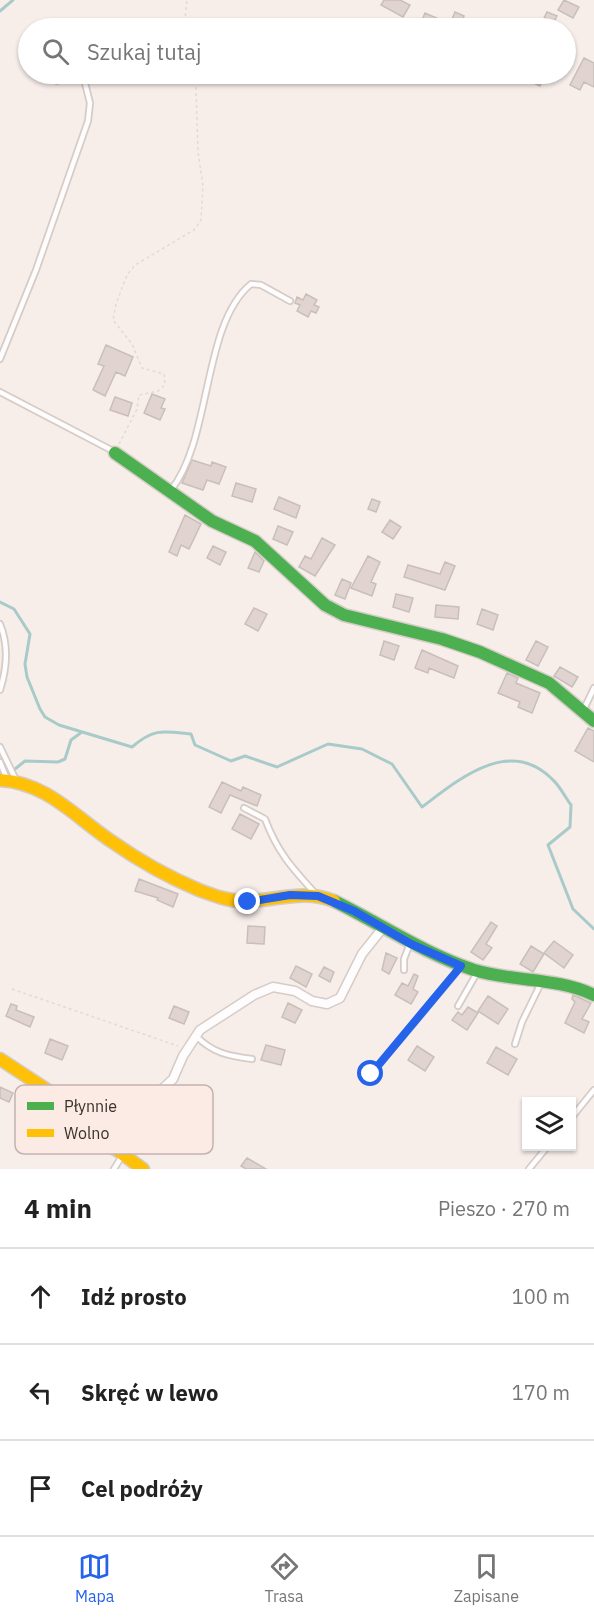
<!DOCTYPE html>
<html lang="pl">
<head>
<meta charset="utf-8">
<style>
	:root { --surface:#fff; --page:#f6f6f6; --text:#222; --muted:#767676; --line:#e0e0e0; --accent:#2563eb }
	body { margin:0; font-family:"IBM Plex Sans",sans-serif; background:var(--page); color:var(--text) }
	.controls { position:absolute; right:18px; bottom:18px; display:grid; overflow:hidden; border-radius:0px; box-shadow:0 2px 4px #0004 }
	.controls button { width:54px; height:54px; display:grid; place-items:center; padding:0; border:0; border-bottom:2px solid var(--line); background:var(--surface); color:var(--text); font:30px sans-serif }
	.stop { position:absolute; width:18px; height:18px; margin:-14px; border:4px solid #2563eb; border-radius:50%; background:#fff }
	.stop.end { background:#2563eb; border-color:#fff; box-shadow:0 2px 6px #0008 }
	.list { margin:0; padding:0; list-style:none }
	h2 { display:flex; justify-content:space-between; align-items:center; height:78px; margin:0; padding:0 24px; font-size:26px }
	h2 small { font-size:20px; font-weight:400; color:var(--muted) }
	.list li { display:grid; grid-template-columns:39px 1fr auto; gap:18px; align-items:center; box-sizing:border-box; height:96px; padding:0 24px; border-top:2px solid var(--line) }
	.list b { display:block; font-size:22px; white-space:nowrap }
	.list em { font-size:20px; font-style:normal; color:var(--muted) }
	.icon { flex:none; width:33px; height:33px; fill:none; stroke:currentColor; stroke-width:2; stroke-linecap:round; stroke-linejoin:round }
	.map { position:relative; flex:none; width:594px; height:1169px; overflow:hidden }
	.search { position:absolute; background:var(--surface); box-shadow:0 2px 4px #0004; left:18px; right:18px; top:18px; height:66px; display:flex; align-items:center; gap:15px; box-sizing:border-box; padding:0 21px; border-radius:33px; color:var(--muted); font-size:22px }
	.sheet { height:366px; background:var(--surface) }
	nav { display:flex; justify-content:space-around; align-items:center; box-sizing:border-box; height:84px; border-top:2px solid var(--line); background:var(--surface); font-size:16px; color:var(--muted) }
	nav a { display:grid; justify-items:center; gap:3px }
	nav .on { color:var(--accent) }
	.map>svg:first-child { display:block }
</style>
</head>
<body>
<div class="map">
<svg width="594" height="1169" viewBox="0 0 594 1169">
	<rect width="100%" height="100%" fill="#f7eeea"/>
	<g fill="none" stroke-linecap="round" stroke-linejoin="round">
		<path stroke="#a8cbca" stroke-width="3" d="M0,11l13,-11
			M0,602l14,7 16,25 -5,30 2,13 13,32 5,8 14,8 73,22c22,-19 31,-16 59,-13l4,11 36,16 14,-5 32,11 51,-23 34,5 30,15 30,43c36,-27 87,-71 130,-28 8,7 13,18 19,26l-1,22 -22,18 25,64 21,20
			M15,769l10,-8 33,1 7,-3 6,-19 11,-8"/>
	</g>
	<path fill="#e1d4d0" stroke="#c8bfbb" stroke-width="1.5" d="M384,0h16l10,5 -7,12 -22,-12z
		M564,0l15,7 -6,11 -15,-8z
		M455,12l9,4 -4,12h-32l-8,-3 5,-12 25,11z
		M547,12l10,4 -3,6 -10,-4z
		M584,58l10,5v24l-10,-5 -4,8 -10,-5z
		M54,74h21l1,6 -20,4z
		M528,74h18l-6,12 -15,-7z
		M306,294l11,6 -3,5 5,2 -3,6 -5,-2 -3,6 -11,-6 3,-6 -5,-2 2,-6 6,3z
		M106,345l27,12 -8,19 -9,-4 -11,24 -12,-6 11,-24 -6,-2z
		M152,394l13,5 -4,9 4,1 -5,11 -16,-7z
		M115,397l17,6 -4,13 -18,-6z
		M192,460l19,6 1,-4 14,5 -7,17 -12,-4 -4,10 -21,-7z
		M236,483l20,6 -4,13 -20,-6z
		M279,497l21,9 -4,12 -22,-9z
		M372,499l8,3 -4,10 -8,-3z
		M185,515l16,9 -12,25 -8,-4 -4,11 -8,-4z
		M390,520l11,7 -8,12 -11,-7z
		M278,526l15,6 -6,13 -14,-6z
		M322,538l13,7 -20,31 -16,-9 6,-11 6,3z
		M213,546l13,6 -6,13 -13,-7z
		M255,552l9,9 -5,11 -11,-4z
		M368,556l12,6 -9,20 5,2 -4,12 -21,-8z
		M445,562l10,4 -10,24 -41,-13 4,-12 32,9z
		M342,579l9,4 -6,16 -10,-4z
		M396,594l17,4 -4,14 -16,-5z
		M436,605l23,2 -1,12 -23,-2z
		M254,608l13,6 -9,17 -13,-7z
		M482,609l16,6 -5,15 -16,-6z
		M384,641l15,5 -5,14 -14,-5z
		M536,641l12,6 -10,19 -12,-6z
		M422,650l36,16 -4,12 -25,-10 -1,5 -13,-5z
		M560,667l18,10 -6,10 -18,-11z
		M507,673l11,5 -2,5 24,10 -8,20 -14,-6 2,-5 -22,-9z
		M588,728l6,3v31l-19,-11z
		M222,782l19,9 2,-4 18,8 -4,11 -27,-11 -9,18 -12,-6z
		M240,814l19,10 -8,15 -19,-10z
		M139,879l39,15 -5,13 -16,-7 1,-2 -23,-7z
		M491,922l6,4 -11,18 6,4 -9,12 -12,-8z
		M248,926l17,1 -1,17 -17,-1z
		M554,941l19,14 -9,13 -20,-15z
		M531,946l13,8 -11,18 -13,-8z
		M386,953l11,5 -8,16 -7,-4z
		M296,966l16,8 -6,13 -16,-9z
		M324,967l10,5 -4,10 -11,-6z
		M414,974l4,2 -5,13 5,3 -7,12 -16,-9 7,-12 6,3z
		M573,995l18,8 -9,16 7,3 -5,11 -19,-10 10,-21 -3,-3z
		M488,996l20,13 -10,15 -20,-13z
		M288,1003l14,7 -7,13 -13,-6z
		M11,1004l6,2 -1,4 18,7 -4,10 -24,-11z
		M174,1006l15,6 -5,12 -15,-6z
		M468,1007l10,6 -11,17 -15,-10 6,-8 4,3z
		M50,1039l18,7 -6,14 -17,-7z
		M266,1045l19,5 -4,15 -20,-5z
		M417,1046l17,11 -9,14 -17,-11z
		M496,1047l21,12 -9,16 -21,-12z
		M0,1087l13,6 -4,9 -9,-4z
		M247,1158l19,11h-20l-5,-3z"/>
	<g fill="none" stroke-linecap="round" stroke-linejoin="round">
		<defs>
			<path id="lane" d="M0,359l36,-89 52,-149 2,-18 -5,-20
				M0,392l115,60
				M171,490c41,-51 31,-166 80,-206l10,1 29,16
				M0,624c9,22 7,44 0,66
				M583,711l11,-23
				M0,747l16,33
				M0,762l7,17
				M244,808l21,11c12,32 26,48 49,73
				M404,970v-11l5,-13
				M458,1006l20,-35
				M196,1036c17,17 32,20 56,23
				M515,1044l7,-22 19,-39
				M371,1074l89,-106
				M572,1117l22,-27
				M114,1169l8,-13
				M529,1169l19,-23"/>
			<path id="street" d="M144,1106l29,-27 10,-23 17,-26 54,-35 19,-8 22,4 17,10 15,3 13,-6 22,-44 20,-25"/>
			<path id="fast" d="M115,453l97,68 43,20 70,64 19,10 98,24 38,13 69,31 45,38
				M334,901c47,23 89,52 140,69 39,12 82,7 120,25"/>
			<path id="slow" d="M0,780c47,3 74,36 111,61 27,19 57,36 88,49 16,6 32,12 49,11 31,-1 56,-12 86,0
				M0,1059l58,38 25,36 34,17 26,19"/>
		</defs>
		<use href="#lane" stroke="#d5ccc8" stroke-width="8"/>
		<use href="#street" stroke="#d5ccc8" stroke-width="11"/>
		<use href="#fast" stroke="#d5ccc8" stroke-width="15"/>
		<use href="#slow" stroke="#d5ccc8" stroke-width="15"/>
		<path stroke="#dedbdb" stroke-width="1.5" stroke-dasharray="3 3" stroke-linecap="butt" d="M184,28l3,-28
			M119,444l18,-35 2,-14 19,-4 7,-6 -1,-11 -22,-6 -10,-24 -19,-24 3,-16 11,-29 8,-10 59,-35 7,-10 2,-34 -5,-34 -2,-64 -4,-14
			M12,989l166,57"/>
		<use href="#lane" stroke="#fefcfc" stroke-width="4.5"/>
		<use href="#street" stroke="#fefcfc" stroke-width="8"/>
		<use href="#fast" stroke="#4caf50" stroke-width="12"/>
		<use href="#slow" stroke="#ffc107" stroke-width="12"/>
	</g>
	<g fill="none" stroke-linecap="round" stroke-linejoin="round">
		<path stroke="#2563eb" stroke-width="8" d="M248,902l42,-7 28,1 36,15 57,33 50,22 -90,108"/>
	</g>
	<rect x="15" y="1085" width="198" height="69" rx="9" fill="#fcebe5" stroke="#c2b3ae" stroke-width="1.5"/>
	<rect x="27" y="1102" width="27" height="8" fill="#4caf50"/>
	<rect x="27" y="1129" width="27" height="8" fill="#ffc107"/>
	<g font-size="16" fill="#3a302c">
		<text x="64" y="1112">Płynnie</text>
		<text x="64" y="1139">Wolno</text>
	</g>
</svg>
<div class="controls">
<button><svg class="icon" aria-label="layers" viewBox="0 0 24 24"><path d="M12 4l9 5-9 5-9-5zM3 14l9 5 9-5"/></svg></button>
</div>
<div class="stop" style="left:371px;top:1074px"></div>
<div class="stop end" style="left:248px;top:902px"></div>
<div class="search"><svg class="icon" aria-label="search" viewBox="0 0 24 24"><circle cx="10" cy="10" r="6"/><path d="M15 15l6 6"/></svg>Szukaj tutaj</div>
</div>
<section class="sheet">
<h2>4 min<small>Pieszo · 270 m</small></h2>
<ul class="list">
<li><svg class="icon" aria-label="ahead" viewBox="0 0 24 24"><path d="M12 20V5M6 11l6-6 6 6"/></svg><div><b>Idź prosto</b></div><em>100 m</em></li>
<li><svg class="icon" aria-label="left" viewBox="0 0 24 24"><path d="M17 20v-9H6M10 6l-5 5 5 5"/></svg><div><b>Skręć w lewo</b></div><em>170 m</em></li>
<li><svg class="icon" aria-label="arrive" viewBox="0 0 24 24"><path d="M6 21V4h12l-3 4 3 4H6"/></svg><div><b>Cel podróży</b></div></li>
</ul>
</section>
<nav>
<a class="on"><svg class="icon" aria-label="map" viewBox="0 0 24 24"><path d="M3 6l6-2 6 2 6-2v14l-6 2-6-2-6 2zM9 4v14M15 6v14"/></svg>Mapa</a>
<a><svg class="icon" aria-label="directions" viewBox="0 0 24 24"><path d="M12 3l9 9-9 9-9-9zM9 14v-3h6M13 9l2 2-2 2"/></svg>Trasa</a>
<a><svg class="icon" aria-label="saved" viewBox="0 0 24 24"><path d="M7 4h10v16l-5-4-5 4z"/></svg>Zapisane</a>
</nav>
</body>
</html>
